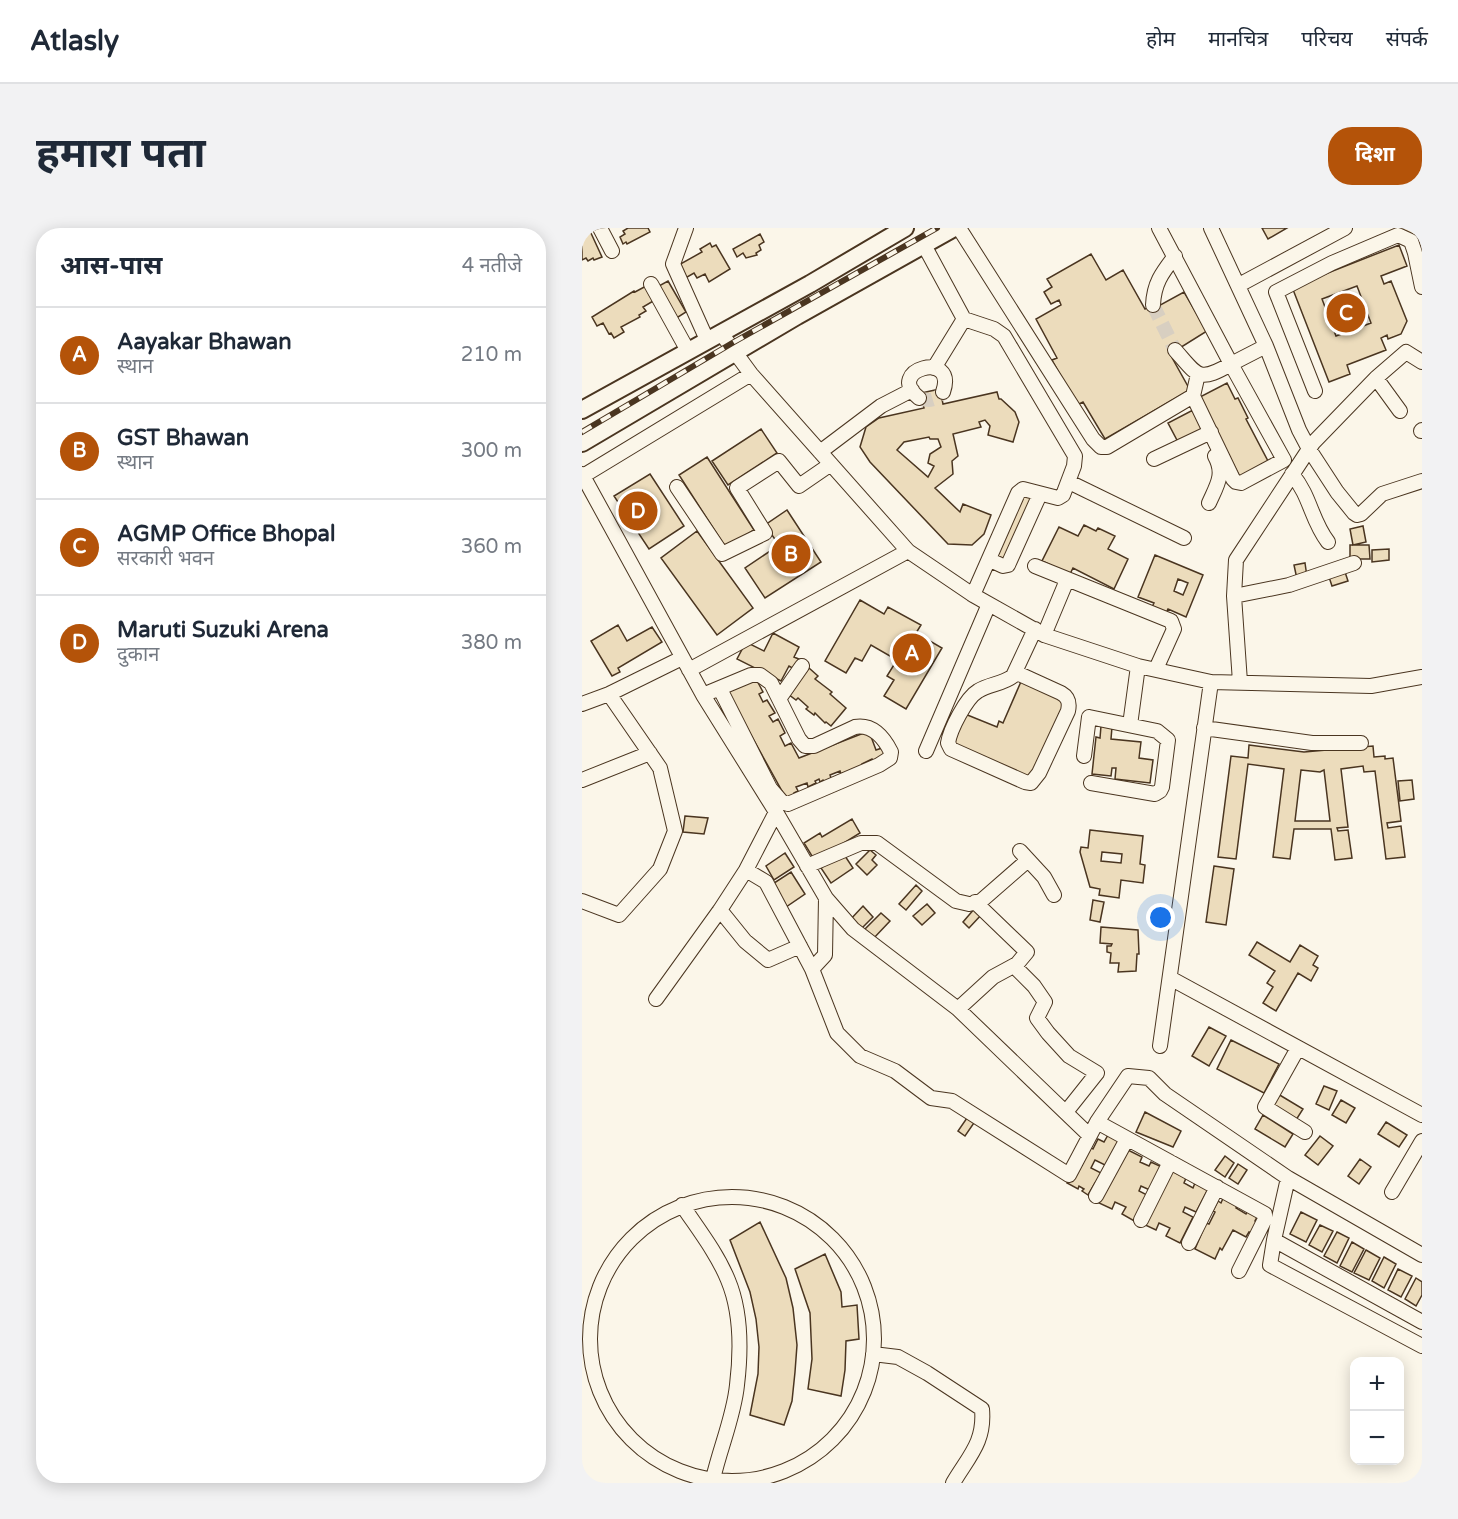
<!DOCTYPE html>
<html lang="hi">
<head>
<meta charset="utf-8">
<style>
	:root { --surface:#fff; --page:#f2f2f3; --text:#1f2937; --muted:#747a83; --line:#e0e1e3; --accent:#b45309 }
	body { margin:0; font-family:"Varela Round","Noto Sans Devanagari",sans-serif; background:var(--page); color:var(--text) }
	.controls { position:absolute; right:18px; bottom:18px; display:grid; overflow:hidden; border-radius:12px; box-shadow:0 3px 15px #0003 }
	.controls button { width:54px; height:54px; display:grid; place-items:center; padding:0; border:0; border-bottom:2px solid var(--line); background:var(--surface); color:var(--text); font:30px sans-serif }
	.you { position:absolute; left:579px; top:690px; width:21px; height:21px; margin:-15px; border:4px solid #fff; border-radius:50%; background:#1a73e8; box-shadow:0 0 0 9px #1a73e833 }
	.badge { display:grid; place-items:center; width:39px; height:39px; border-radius:50%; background:var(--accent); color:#fff; font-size:20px; font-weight:700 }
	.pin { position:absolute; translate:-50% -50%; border:3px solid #fff; box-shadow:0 2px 6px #0006 }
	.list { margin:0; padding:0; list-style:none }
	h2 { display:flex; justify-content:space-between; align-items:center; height:78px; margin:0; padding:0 24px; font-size:26px }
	h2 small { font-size:20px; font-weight:400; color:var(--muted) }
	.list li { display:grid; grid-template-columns:39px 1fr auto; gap:18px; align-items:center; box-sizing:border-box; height:96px; padding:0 24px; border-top:2px solid var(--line) }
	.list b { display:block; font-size:22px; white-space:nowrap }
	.list p { margin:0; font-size:20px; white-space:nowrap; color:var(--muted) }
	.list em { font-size:20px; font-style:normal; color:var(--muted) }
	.map { position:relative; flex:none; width:840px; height:1255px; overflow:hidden; border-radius:24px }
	header { display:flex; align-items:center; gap:36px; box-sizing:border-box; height:84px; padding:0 30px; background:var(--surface); border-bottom:2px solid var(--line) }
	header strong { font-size:28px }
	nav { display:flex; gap:33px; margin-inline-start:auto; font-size:21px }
	.intro { display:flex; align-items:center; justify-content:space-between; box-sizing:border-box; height:144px; padding:0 36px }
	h1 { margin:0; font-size:42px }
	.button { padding:15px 27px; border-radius:24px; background:var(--accent); color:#fff; font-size:21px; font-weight:700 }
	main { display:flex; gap:36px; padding:0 36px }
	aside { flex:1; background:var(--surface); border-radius:24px; box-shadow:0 3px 15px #0003 }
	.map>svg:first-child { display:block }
</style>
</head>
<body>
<header>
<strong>Atlasly</strong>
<nav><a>होम</a><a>मानचित्र</a><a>परिचय</a><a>संपर्क</a></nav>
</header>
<div class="intro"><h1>हमारा पता</h1><a class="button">दिशा</a></div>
<main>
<aside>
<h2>आस-पास<small>4 नतीजे</small></h2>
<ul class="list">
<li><span class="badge">A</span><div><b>Aayakar Bhawan</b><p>स्थान</p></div><em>210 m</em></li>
<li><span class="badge">B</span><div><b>GST Bhawan</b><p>स्थान</p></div><em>300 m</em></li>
<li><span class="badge">C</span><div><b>AGMP Office Bhopal</b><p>सरकारी भवन</p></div><em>360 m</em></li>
<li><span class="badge">D</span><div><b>Maruti Suzuki Arena</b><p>दुकान</p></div><em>380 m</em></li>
</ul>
</aside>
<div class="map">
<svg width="840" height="1255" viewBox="0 0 840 1255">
	<rect width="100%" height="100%" fill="#fbf6e9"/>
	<path fill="#ecdcbc" stroke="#4a3520" stroke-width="1.5" fill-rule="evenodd" d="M46,0h20l2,4 -23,12 -1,-2 -3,2 -3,-7 5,-3 -2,-3z
		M680,0h25l-19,11z
		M813,0h25l-11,12z
		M8,3l12,26 -8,3 -1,-2 -5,3 -2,-3 -4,2v-26z
		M178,6l4,8 -5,3 2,5 -5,3 1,2 -11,3 -3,-5 -6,4 -4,-8z
		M128,15l2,4 4,-2 14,24 -21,13 -4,-8 -8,4 -3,-5 -12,7 -7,-13 27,-15 -2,-3z
		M817,17l8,21 -26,10 3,8 7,-3 16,40 -6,13 -13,5 -1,-4 -6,3 5,12 -39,15 3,9 -21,8 -37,-95zM775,58l14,37 -35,13 -14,-37z
		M509,26l15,26 17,-10 22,39 9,-4 1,3 29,-16 23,39 -37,23 20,36 -85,49 -22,-37 -6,3 -25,-45 5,-2 -21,-39 25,-14 -2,-5 -8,4 -7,-12 8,-5 -5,-8z
		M86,53l18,31 -11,7 -18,-32z
		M64,58l9,14 -12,7 3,4 -7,4 1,2 -19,10 3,5 -10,6 -3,-5 -2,1 -6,-11 -6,3 -5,-9 42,-26 1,1z
		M645,155l8,16 3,-1 10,20 -2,1 23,44 -29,14 -42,-79z
		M358,161l3,15 54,-12 2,7h2l14,13 4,10 -6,20 -25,-7 2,-9 -5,-6 -6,2 2,5 -28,7 5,22 -6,5 1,13 -18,14 25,24 3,-8 28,11 -7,19 -12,11 -24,-1 -78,-82 -10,-15 6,-20 13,-9 45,-10 -3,-15zM347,209l1,2h8l3,8 -11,7 -2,9 6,3 -6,11 -31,-27 7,-8z
		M611,182l11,19 -26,13 -10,-19z
		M179,201l16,24 -49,32 -16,-24z
		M125,229l47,73 -28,18 -47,-73z
		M68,246l34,52 -35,23 -35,-53z
		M442,262l10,4 -26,70 -15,-7z
		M205,282l34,52 -56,36 -20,-30 34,-23 -14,-20z
		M502,297l12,6 2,-3 17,8 -7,13 20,10 -14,30 -41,-21 -3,6 -28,-13 17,-34 19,9z
		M781,298l3,16 -13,3 -3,-16z
		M115,303l56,77 -36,27 -56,-77z
		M768,317h19l1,14h-20z
		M807,321v11l-17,2v-12z
		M573,327l48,20 -17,42 -18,-8 -2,4 -14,-6 2,-4 -16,-6zM596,351l10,4 -5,12 -9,-4z
		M723,335l2,14 -10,2 -3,-14z
		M762,341l4,12 -16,5 -4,-12z
		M278,372l24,14 4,-7 33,18 -5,8 26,15 -36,61 -22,-13 10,-16 -7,-4 10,-16 -26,-15 -9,16 -7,-3 -9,15 -21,-12z
		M36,397l9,16 25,-14 10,15 -44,26 2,4 -8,4 -21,-35z
		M191,405l26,14 -5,10 7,3 -5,10 -7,-4 -8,15 -44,-22 9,-17 18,9z
		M227,440l9,8 -3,3 17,13 -2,2 16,14 -15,18 -5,-4 -1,1 -10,-10 -1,2 -8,-6 2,-2 -10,-9 -2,2 -8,-6z
		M173,449l8,15 -4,2 4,8 4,-2 8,13 -6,3 4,6 5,-3 7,14 -5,3 5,10 6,-3 8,15 70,-27 7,19 6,-2 4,10 -12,5 -2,-4 -10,5 1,3 -22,7 -1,-3 -10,4 2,6 -7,3 -2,-4 -3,2 -1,-3 -4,2 1,2 -8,4 -1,-4 -11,4 2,4 -4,2 1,4 -8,3 -60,-108z
		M441,449l43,23 -33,80 -82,-34 14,-32 32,13 2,-6 4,2z
		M519,498l11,1 -1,12 30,3 -2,16 14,2 -3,23 -35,-4 1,-11h-4l-1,8 -19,-2 4,-37 4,1z
		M667,517l55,7 69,-6 1,11 11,-1v3l8,-1 8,63 -14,2 1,5 13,-2 4,31 -19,2 -11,-88 -11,1 -1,-6 -22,3 7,58 -11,1 1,3 10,-1 4,28 -17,2 -4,-31h-37l-4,30 -17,-2 11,-88 -36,-5 -12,95 -18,-2 13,-101 17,2zM719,542l19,2 4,-2 6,51h-35z
		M830,552l2,19 -14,2 -2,-20z
		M103,588l23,2 -4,16 -21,-2z
		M270,591l8,14 -45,28 -11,-18 16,-10 2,4z
		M508,602l53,6 -3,28 5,1 -2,18 -22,-3 -2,18 -20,-3 1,-6 -10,-2 -10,-35 1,-5 7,1zM520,624l20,2 -1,9 -20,-2z
		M288,622l6,5 -4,5 5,5 -10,10 -11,-11z
		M203,625l9,14 -20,13 -8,-14z
		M261,625l10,15 -22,15 -10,-15z
		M632,638l20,3 -8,56 -20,-3z
		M209,644l14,22 -19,13 -15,-22z
		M334,657l6,6 -16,19 -7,-6z
		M511,672l11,2 -4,20 -10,-2z
		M345,676l8,9 -13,12 -9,-9z
		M281,678l10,11 -14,14 -10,-10z
		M393,680l7,6 -13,14 -6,-6z
		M299,685l9,8 -17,18 -9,-9z
		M519,699l37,3 1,24h-2l-1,17 -18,1 1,-9h-9l1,-10 -4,-1v-6h4l1,-2 -12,-1z
		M675,714l33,20 10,-17 18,11 -5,9 5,3 -7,13 -13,-8 -22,38 -13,-8 10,-16 -6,-4 8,-12 -26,-16z
		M627,799l17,9 -17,30 -17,-10z
		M649,812l48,24 -15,29 -47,-24z
		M742,858l13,5 -8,19 -13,-6z
		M696,866l25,15 -7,11 -25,-15z
		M759,872l14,8 -9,15 -14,-8z
		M563,884l36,19 -8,16 -37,-15z
		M387,887l7,5 -11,16 -7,-5z
		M681,887l30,19 -8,13 -30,-18z
		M804,894l21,13 -8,12 -21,-13z
		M526,907l11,6 -12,25 -12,-6 -4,8 12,6 -6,10 -2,-1 -7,12 -6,-4 2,-2 -5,-3 -1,3 -11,-6 20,-38 6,4 5,-10 6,3z
		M738,908l13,10 -15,19 -13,-10z
		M544,921l16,8 -2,5 9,4 2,-4 13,6 -12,23 -11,-5 -2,5 10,5 -13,26 -14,-8 4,-7 -11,-5 -3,7 -13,-6z
		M643,928l9,7 -9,14 -10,-7z
		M778,931l11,8 -12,17 -11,-8z
		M656,936l9,6 -9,14 -9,-6z
		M588,942l16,8 -2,5 9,5 2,-5 13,6 -12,23 -11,-5 -2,5 10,5 -13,26 -14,-7 4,-8 -11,-5 -3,7 -13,-6z
		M642,968l14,7 -2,5 10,6 3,-6 10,5 -4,8 2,1 -5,11 -3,-1 -3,5 -13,-7 -11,20 -2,-2 -5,11 -20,-10 11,-26 3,1 6,-12 -2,-1 5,-10 3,2z
		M719,984l16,8 -11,22 -16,-8z
		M178,994l26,56 7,30 4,37 -2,27 -3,29 -8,24 -34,-10 8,-41 1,-27 -3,-28 -6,-27 -20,-52z
		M738,997l13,6 -11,21 -13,-7z
		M755,1004l12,6 -12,25 -13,-7z
		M770,1014l12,7 -12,23 -12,-6z
		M784,1022l14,8 -11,22 -15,-7z
		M243,1026l16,38 1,15 15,-2 2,34 -13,2 -1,29 -4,26 -33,-7 4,-30 -2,-46 -15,-44z
		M802,1029l12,7 -12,24 -12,-7z
		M816,1041l14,7 -11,21 -13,-7z
		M834,1050l6,4v13l-6,11 -11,-7z"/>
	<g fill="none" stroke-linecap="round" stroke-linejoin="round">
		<path stroke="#d8cfc1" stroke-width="14" stroke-dasharray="14 7" stroke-linecap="butt" d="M571,77l22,45
			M337,170c10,4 17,2 24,-6"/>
		<defs>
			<path id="minor" d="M18,0l12,23
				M104,0l-13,36 34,76
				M377,0l134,211 8,8h6l86,-51
				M577,0l72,136c-33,19 -33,12 -56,-14
				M629,0l55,118 33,84 10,19 28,43 17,21 3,2 4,-1 21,-20 40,-13
				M342,17l40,74 30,10 10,7 71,120 -1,10 -11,29 -5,3 -35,-9 -5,4 -45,102
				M69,56l37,67
				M657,57l106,-57
				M571,77c1,-22 9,-32 22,-49
				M139,105l30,41 157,177 65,44 71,40 94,31 73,16 160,4 51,-9
				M352,140l30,-49
				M616,146l-5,22 40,83 3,3 5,1 43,-23 -53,-96 35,-18
				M794,150l24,33
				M733,163l-39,-99 56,-29 66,-28 13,6 4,12 7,34
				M337,170c-36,-28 39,-49 24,-6
				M839,203l1,-1
				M238,224l61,-46 31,-16
				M572,231l57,-27
				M0,246l121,221 73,117 50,86 27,31 105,80 131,126
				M710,246c19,23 19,46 36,68
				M1,248l168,-102
				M487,254l115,56
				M95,259l45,67 43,-21 -28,-45 42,-27 20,25 32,-22
				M627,275c8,-18 16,-29 6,-47
				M408,332l13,6 5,-1 32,-71
				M453,338l136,55 3,8 -18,40
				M652,368l55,-11 65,-22
				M462,407l23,-55
				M107,442l219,-119
				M433,444l46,21c7,4 9,9 7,18l-29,62 -8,10 -6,-1 -74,-33 -3,-6c2,-13 18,-45 30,-52 11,-7 25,-7 35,-15l22,-47
				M658,454l-6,-86 2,-36 77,-117 63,-65 30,-26 16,10
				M121,467l48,-20h9l11,8 28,56 6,7h9l41,-19c18,-3 29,11 36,25l-1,6 -11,7 -91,39 -6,-2 -12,-14 -50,-99
				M197,471l23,-33
				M0,476l27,-10 73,-36
				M548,497l8,-59
				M622,500l108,15h49
				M344,523l63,-147
				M502,528l5,-39 68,14 11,9 -6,47 -2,4 -5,3 -64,-11
				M0,552l68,-27
				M438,623l24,26 10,18
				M225,638l54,-23h16l79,58 13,3 12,-3 47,-41
				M164,642l20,12 46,87 25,64 23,23 35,15 36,27 21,3 117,74 28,-53 31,-46 21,2 16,16 123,84 134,77
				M0,673l37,14 41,-46 15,-38 -15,-63 -51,-74
				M138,682l25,31 23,19 32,-14
				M432,738l20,20 11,16 -8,16 11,15 21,23 28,17 -31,39
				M230,741l13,-14 1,-57
				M588,750l252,137
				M74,771l64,-89 26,-40 30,-58
				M376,781l35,-32 24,-13 10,-12 -52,-50
				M578,818l51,-364
				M716,820l-33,59 40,25
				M515,894l168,92v5l-26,52
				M706,950l-14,62 -4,25 152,81
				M810,964l30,-51
				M514,968l31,-57
				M8 1111a142 142 0 1 1 284 0a142 142 0 1 1-284 0Z
				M100,977c16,24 35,48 46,75 13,31 13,72 9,105 -3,31 -17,63 -24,94
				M559,992l29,-58
				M692,1012l148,82
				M607,1015l28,-56
				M291,1126l25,3 29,16 55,36c3,33 -13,47 -29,74"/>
			<path id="major" d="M0,182l228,-126 95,-56
				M0,215l215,-127 157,-88"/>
		</defs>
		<use href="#minor" stroke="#4a3520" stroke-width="16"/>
		<use href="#major" stroke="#4a3520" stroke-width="20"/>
		<use href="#minor" stroke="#fbf6e9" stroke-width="14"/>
		<use href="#major" stroke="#fbf6e9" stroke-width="16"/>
		<defs>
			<path id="rail" d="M0,204l152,-90 203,-114"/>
		</defs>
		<use href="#rail" stroke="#4a3520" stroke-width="6"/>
		<use href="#rail" stroke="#fbf6e9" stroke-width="4" stroke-dasharray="11" stroke-linecap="butt"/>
	</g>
</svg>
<div class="controls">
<button>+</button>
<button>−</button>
</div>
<div class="you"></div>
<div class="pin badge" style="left:330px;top:425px">A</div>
<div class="pin badge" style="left:209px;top:326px">B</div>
<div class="pin badge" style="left:764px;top:85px">C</div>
<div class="pin badge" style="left:56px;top:283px">D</div>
</div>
</main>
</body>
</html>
